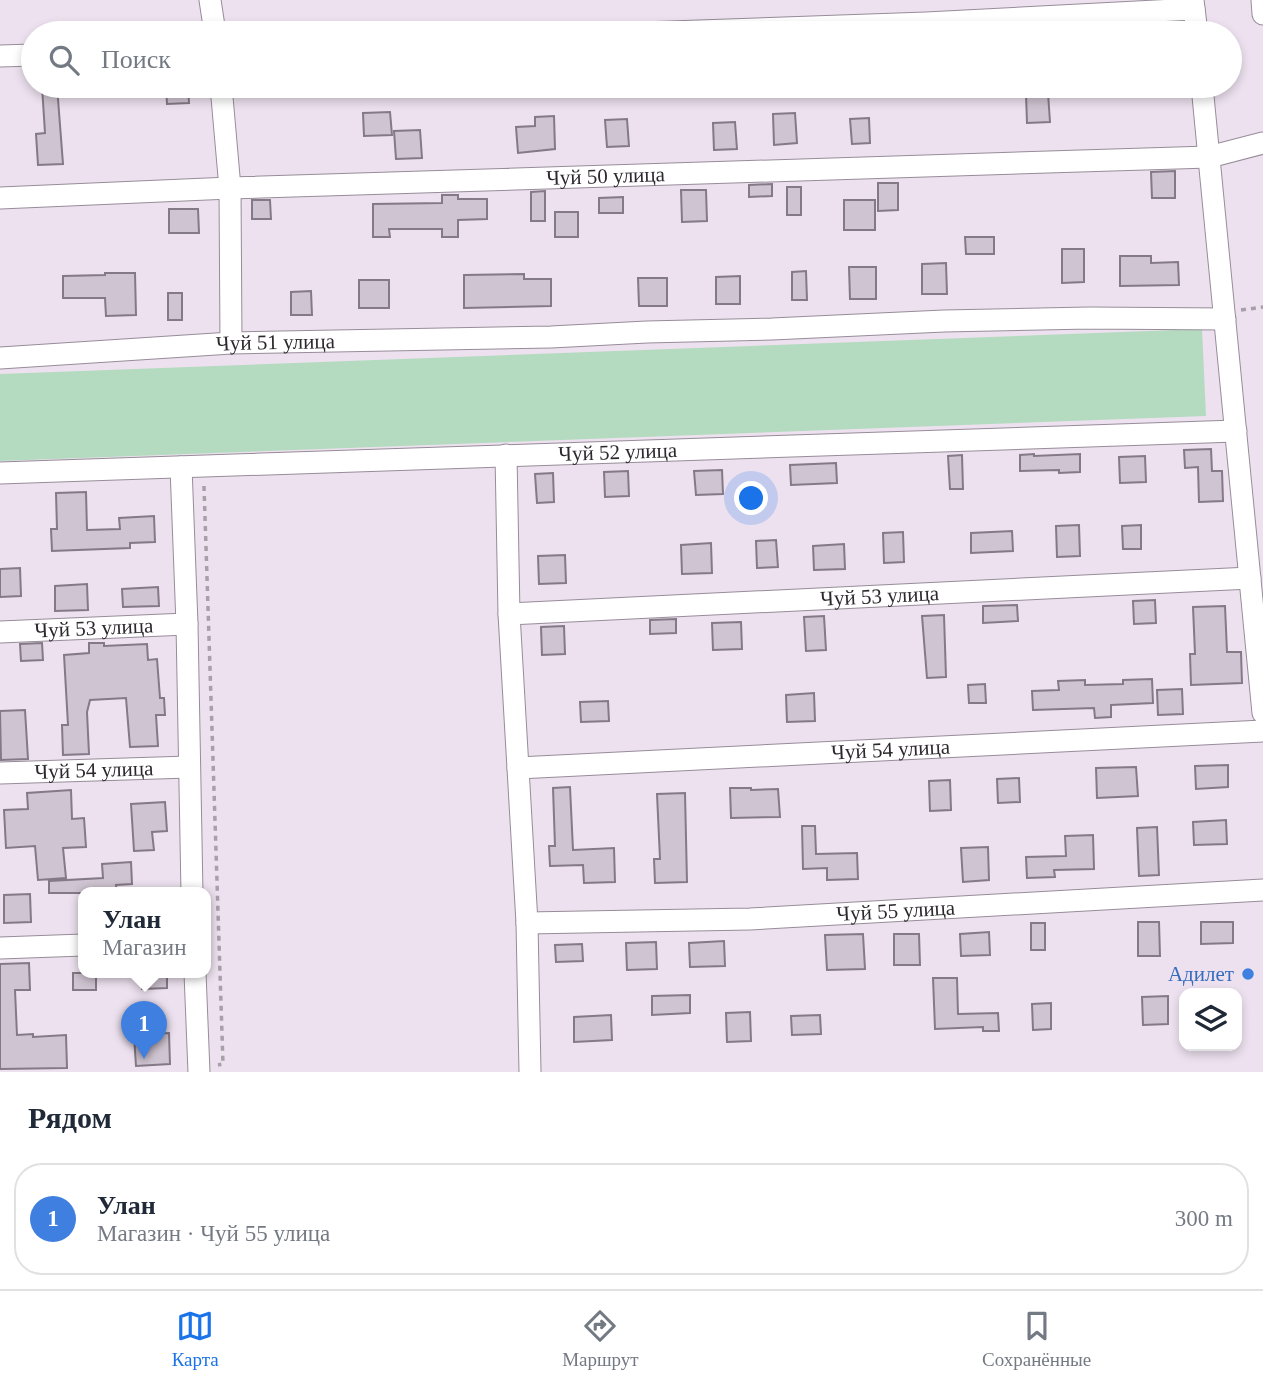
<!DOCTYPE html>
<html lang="ru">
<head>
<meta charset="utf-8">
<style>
	:root { --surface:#fff; --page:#f6f6f7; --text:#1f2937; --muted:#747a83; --line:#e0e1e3; --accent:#1a73e8 }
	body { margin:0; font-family:"Times New Roman",serif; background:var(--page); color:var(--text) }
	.controls { position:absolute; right:21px; bottom:21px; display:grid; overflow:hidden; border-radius:14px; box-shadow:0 4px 10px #0003 }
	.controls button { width:63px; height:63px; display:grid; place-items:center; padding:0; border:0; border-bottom:2px solid var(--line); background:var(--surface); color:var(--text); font:35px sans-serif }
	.you { position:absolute; left:752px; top:499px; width:24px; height:24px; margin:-18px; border:5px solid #fff; border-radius:50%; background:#1a73e8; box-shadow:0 0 0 10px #1a73e833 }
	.badge { display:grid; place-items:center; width:46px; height:46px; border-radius:50%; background:var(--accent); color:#fff; font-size:23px; font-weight:700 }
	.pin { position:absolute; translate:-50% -58px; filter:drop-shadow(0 2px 4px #0008) }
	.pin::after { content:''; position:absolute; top:37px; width:24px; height:21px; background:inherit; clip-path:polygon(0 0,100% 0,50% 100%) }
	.popup { position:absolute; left:78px; top:887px; width:133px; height:91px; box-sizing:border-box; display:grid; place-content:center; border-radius:14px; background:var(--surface); filter:drop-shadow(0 2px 5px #0005); font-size:23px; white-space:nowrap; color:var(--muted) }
	.popup b { font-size:26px; color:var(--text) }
	.popup::after { content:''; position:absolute; left:50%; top:100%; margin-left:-14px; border:14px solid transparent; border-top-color:var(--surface) }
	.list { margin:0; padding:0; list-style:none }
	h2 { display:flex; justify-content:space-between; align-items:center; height:91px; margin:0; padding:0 28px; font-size:30px }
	h2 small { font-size:23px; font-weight:400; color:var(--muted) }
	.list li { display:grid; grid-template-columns:46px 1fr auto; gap:21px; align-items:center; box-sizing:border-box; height:112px; margin:0 14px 14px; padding:0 14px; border:2px solid var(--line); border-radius:28px }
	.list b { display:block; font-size:26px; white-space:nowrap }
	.list p { margin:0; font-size:23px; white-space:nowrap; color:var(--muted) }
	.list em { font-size:23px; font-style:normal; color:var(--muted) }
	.icon { flex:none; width:38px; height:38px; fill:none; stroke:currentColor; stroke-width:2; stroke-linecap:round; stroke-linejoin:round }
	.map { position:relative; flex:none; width:1263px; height:1072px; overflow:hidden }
	.search { position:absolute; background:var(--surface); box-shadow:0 4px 10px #0003; left:21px; right:21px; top:21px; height:77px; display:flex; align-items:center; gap:18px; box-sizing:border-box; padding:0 24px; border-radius:38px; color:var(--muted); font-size:26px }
	.sheet { height:217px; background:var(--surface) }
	nav { display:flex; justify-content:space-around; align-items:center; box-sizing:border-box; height:98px; border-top:2px solid var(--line); background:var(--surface); font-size:19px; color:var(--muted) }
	nav a { display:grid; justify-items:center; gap:4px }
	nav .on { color:var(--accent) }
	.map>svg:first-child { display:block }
</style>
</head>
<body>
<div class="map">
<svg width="1263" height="1072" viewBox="0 0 1263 1072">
	<rect width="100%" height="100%" fill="#ede1ef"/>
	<path fill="#b4dbbf" d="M1202,329l4,87 -1206,45v-87z"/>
	<path fill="#cfc4d1" stroke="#847986" stroke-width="2" d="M42,86h15l6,78 -25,1 -2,-31 9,-1z
		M166,86h22l1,17 -22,1z
		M1048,93l2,29 -23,1 -1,-29z
		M390,112l2,23 -28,1 -1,-23z
		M795,113l2,30 -23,2 -1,-31z
		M554,116l1,33 -37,4 -2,-26 19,-1v-9z
		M869,118l1,25 -18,1 -2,-25z
		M627,119l2,27 -22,1 -2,-27z
		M735,122l2,27 -23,1 -1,-27z
		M420,130l2,28 -26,1 -2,-28z
		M1175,171v27h-23l-1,-26z
		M878,183h20v27l-20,1z
		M772,184v12l-23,1v-12z
		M787,187h14v28h-14z
		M681,190h25l1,31 -25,1z
		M545,191v30h-14v-29z
		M442,195h16v4h29v20l-29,1v17h-16v-8h-53l1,8h-17v-33l69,-1z
		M623,197v16h-24v-15z
		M252,200h18l1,19h-19z
		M844,200h31v30h-31z
		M169,209h29l1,24h-30z
		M555,212h23v25h-23z
		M965,237h29v17h-28z
		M1062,249h22v33l-22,1z
		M1120,256h31v7l27,-1 1,23 -59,1z
		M946,263l1,31h-25v-30z
		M849,267h27v32h-26z
		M806,271l1,29h-15v-28z
		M105,273h30l1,42 -30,1 -1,-18h-42v-22l42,-1z
		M524,274v5h27v27l-87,2v-33z
		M740,276v28h-24v-27z
		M638,278h29v28h-28z
		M359,280h30v28h-30z
		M311,291l1,24h-21v-23z
		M168,293h14v27h-14z
		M1211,449l1,22h10l1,30 -24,1 -1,-35 -13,1 -1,-18z
		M1034,454v2l46,-2v18l-21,1v-3l-39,1v-16z
		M962,455l1,34h-13l-2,-33z
		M1145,456l1,26 -26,1 -1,-26z
		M836,463l1,20 -46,2 -1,-20z
		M722,470l1,24 -27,1 -2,-24z
		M628,471l1,25 -24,1 -1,-25z
		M553,473l1,29 -17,1 -2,-29z
		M86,492l1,38 33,-1 -1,-11 35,-2 1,26 -25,1v5l-78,3 -1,-22h6l-1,-36z
		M1079,525l1,31 -23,1 -1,-31z
		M1141,525v24h-18l-1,-23z
		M1012,531l1,20 -42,2v-20z
		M903,532l1,30 -20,1 -1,-30z
		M776,540l2,27 -21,1 -1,-27z
		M711,543l1,30 -30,1 -1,-29z
		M844,544l1,25 -31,1 -1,-24z
		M565,555l1,28 -27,1 -1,-28z
		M20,568l1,28 -21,1v-28z
		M87,584l1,26 -33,1v-25z
		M158,587l1,19 -36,1 -1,-18z
		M1155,600l1,23 -22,1 -1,-23z
		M1017,605l1,16 -35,2v-17z
		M1225,606l2,46h14l1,31 -51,2 -1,-31h5l-2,-47z
		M944,615l2,62 -19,1 -5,-62z
		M824,616l2,34 -20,1 -2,-34z
		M676,619v14l-26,1v-14z
		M741,622l1,27 -29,1 -1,-27z
		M564,626l1,28 -23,1 -1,-28z
		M42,643l1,17 -22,1 -1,-17z
		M89,643h15v3l43,-2 1,16 9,-1 3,39h4l1,17h-9l2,31 -28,1 -4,-49 -36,2 -3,12 2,42 -26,1 -1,-30h6l-4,-70 25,-2z
		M1152,679l1,24 -42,2v12l-16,1 -1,-10 -61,2 -1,-19 27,-1 -1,-9 27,-1v5l38,-1v-4z
		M985,684l1,19h-17l-1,-18z
		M1182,689l1,25 -25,1 -1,-25z
		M814,693l1,28 -28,1 -1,-27z
		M608,701l1,20 -28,1 -1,-20z
		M25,710l3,49 -27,1 -1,-49z
		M1228,765v22l-32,2 -1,-23z
		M1136,767l2,29 -41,2 -1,-30z
		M1019,778l1,24 -22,1 -1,-24z
		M950,780l1,30 -21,1 -1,-30z
		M570,787l3,63 41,-2 1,34 -31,1 -1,-18 -33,1 -1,-20h6l-2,-58z
		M730,788h21v2l27,-1 2,28 -49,1z
		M71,790l1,29 12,-1 2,29 -23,1 3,30 -28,2 -3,-34 -29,2 -2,-38 24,-1 -1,-16z
		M685,793l2,89 -32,1 -1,-24h6l-3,-65z
		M165,802l2,29 -15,1 2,18 -20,1 -3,-47z
		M1226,820l1,24 -33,1 -1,-23z
		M802,826h13l1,28 41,-1 1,26 -31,1v-12l-24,1z
		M1157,827l2,48 -20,1 -2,-48z
		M1093,835l1,34 -40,1 1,7 -28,1 -1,-21 40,-1 -1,-20z
		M988,847l1,33 -26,2 -2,-34z
		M131,862l1,22 -16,1 1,8h-68v-12l54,-3 -1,-14z
		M30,894l1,28 -27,1v-28z
		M1138,922h21l1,34h-22z
		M1201,922h32v21l-32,1z
		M1031,923h14v27h-14z
		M989,932l1,23 -29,1 -1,-22z
		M863,934l2,35 -38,1 -2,-35z
		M894,934h25l1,31h-26z
		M724,941l1,25 -35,1 -1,-24z
		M656,942l1,27 -30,1 -1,-27z
		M582,944l1,17 -27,1 -1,-17z
		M29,963l1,27h-15l2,45 16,-1v3l33,-2 1,33 -67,1v-105z
		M73,973h23v17h-23z
		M142,973h25v15l-25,1z
		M933,978h24l1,36 40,-1 1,18h-16v-4l-48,2z
		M690,995v18l-38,2v-19z
		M1168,996v28l-25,1 -1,-28z
		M1051,1003v26l-18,1 -1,-26z
		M750,1012l1,29 -24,1 -1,-29z
		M611,1015l1,25 -38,2v-25z
		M820,1015l1,19 -29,1 -1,-19z
		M169,1033l1,31 -34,2 -2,-31z"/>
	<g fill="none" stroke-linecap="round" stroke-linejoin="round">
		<defs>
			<g id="minor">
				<path d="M210,0l5,33"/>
				<path d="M1193,0l4,33"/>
				<path d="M1262,0l1,14"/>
				<path d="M641,33l285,-10 268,-14"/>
				<path d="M0,56l33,-1"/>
				<path d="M221,86l9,102 1,155"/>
				<path d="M1202,86l61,627"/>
				<path id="s1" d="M0,198l230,-10 979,-31 54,-14"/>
				<path id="s2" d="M0,358l231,-15 320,-6 96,-5 125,-3 172,-8 145,-3 136,1"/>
				<path d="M506,455l3,159 18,309 3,149"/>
				<path d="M181,467l6,157 5,269"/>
				<path id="s3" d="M0,473l1236,-42"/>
				<path id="s4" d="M509,614l741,-36"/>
				<path id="s5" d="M0,632l187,-8"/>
				<path id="s6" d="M518,768l745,-37"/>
				<path id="s7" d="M0,773l189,-6"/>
				<path id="s8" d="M527,923l223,-4 513,-29"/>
				<path d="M0,948l83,-3"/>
				<path d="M195,973l4,99"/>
			</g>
		</defs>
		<use href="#minor" stroke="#978c99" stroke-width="23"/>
		<path stroke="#a89faa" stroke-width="3.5" stroke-dasharray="5 5" stroke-linecap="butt" d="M1241,310l22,-3
			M204,486l19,578 -5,1"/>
		<use href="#minor" stroke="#fff" stroke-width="21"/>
	</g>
	<circle fill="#3f7fe0" stroke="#ede1ef" stroke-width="2.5" cx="1248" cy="974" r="7"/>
	<g text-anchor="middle" stroke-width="5" stroke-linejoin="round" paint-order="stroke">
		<g font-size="21" fill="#2c282d" stroke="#ede1ef">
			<text dy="7" stroke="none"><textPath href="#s1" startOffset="606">Чуй 50 улица</textPath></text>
			<text dy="7" stroke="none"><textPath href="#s2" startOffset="276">Чуй 51 улица</textPath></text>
			<text dy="7" stroke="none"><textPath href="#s3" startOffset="618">Чуй 52 улица</textPath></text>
			<text dy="7" stroke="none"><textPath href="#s4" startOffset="371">Чуй 53 улица</textPath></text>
			<text dy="7" stroke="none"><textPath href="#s5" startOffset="94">Чуй 53 улица</textPath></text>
			<text dy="7" stroke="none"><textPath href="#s6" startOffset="373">Чуй 54 улица</textPath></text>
			<text dy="7" stroke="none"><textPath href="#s7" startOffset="94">Чуй 54 улица</textPath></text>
			<text dy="7" stroke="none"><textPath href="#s8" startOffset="369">Чуй 55 улица</textPath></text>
		</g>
		<g font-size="21" fill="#366cbe" stroke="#ede1ef" text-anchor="end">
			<text x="1234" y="981">Адилет</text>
		</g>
	</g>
</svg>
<div class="controls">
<button><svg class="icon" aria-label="layers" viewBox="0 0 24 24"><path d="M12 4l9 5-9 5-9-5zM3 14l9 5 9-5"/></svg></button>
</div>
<div class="you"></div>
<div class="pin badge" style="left:144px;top:1059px;background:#3f7fe0">1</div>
<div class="popup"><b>Улан</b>Магазин</div>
<div class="search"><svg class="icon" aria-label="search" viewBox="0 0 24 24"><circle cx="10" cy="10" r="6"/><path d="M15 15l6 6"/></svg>Поиск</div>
</div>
<section class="sheet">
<h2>Рядом<small></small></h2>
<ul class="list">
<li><span class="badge" style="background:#3f7fe0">1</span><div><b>Улан</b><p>Магазин · Чуй 55 улица</p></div><em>300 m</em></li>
</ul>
</section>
<nav>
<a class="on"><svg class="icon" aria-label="map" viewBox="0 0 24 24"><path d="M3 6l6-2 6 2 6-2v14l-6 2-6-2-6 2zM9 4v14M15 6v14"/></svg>Карта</a>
<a><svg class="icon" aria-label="directions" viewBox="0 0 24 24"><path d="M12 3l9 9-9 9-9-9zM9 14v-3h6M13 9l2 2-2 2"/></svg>Маршрут</a>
<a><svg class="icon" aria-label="saved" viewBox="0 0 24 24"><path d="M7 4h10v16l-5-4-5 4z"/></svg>Сохранённые</a>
</nav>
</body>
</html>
